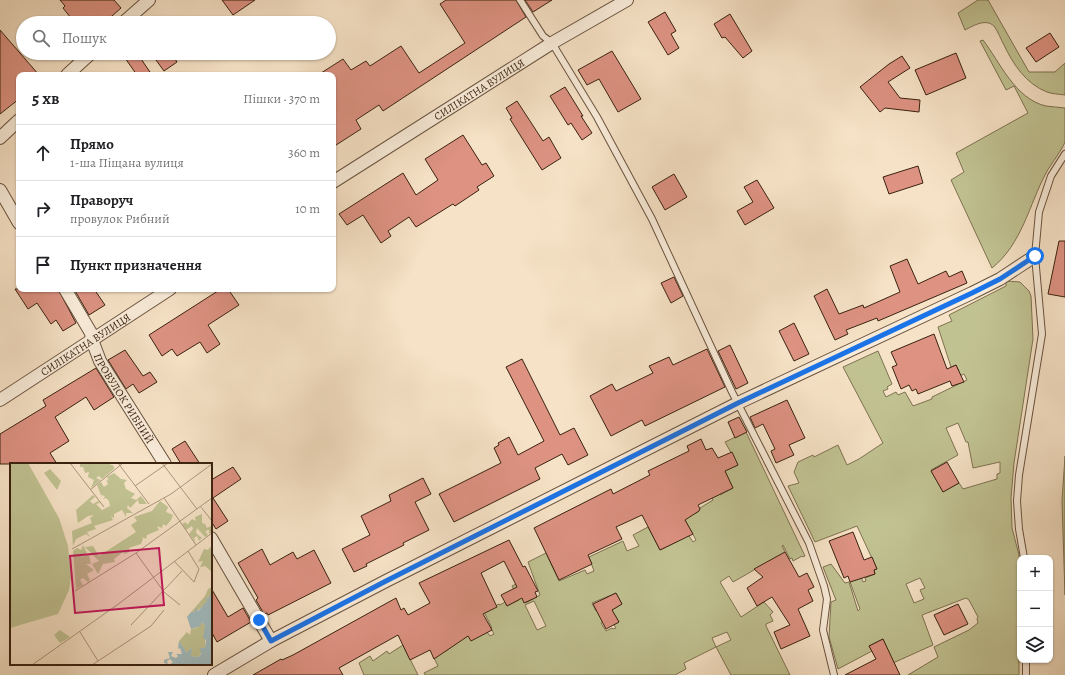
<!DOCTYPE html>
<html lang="uk">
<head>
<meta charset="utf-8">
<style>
	:root { --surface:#fff; --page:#f6f6f6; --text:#202124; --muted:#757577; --line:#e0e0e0 }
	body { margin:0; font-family:Alegreya,serif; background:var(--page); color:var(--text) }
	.controls { position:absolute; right:12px; bottom:12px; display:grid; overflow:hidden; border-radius:8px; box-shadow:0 1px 3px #0004 }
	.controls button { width:36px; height:36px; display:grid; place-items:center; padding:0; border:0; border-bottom:1px solid var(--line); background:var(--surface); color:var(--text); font:20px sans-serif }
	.stop { position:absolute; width:12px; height:12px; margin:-9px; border:3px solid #1a73e8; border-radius:50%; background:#fff }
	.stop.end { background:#1a73e8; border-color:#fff; box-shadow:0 1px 4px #0008 }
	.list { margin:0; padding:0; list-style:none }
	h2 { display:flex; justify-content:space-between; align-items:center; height:52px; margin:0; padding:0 16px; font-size:17px }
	h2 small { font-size:13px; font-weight:400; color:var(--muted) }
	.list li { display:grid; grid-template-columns:26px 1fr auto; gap:12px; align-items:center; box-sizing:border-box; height:56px; padding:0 16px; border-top:1px solid var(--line) }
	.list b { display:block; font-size:15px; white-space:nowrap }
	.list p { margin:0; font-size:13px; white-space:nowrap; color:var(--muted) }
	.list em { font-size:13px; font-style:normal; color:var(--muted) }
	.icon { flex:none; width:22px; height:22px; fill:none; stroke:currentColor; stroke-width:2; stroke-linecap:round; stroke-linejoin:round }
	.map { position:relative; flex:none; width:1065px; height:675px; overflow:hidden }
	.search { position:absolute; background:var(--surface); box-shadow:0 1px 3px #0004; left:16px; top:16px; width:320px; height:44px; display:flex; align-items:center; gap:10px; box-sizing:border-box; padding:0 14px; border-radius:22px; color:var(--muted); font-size:15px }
	.panel { position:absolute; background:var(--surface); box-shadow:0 1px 3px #0004; left:16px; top:72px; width:320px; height:220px; border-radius:8px }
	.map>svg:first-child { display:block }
</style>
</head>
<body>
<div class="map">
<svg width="1065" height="675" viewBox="0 0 1065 675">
	<rect width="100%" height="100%" fill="#f6e2c6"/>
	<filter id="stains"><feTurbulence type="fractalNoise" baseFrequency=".005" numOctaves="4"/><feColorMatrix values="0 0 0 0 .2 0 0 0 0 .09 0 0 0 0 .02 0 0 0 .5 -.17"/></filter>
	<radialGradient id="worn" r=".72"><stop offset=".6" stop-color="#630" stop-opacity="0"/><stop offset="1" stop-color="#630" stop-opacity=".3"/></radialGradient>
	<path fill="#c1c292" stroke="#7e7251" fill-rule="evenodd" d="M978,0h10l41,72h26l10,-9v32c-6,-1 -13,-1 -18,-3 -21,-8 -34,-28 -43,-47 -3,-5 -6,-14 -10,-19 -9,-8 -21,0 -29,4l-7,-17z
		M983,40c17,22 32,59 63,66 6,1 13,1 19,2 0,8 0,27 0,34 -3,8 -14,22 -19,31 -17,32 -24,71 -54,95l-41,-88 13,-8 -8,-19 72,-40 -14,-27 -8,4 -26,-49z
		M1006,281l14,1 9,9 2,5 2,43 -19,124 -3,35 1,30 7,27v120h-111l30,-18 -4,-10 35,-17 9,-7 -1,-4 1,-2 -9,-17 -3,-2 -44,17 11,30 -40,18 -10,-24 -14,7 3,5 -34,18 -9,-32 2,-35 5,-2 -13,-33 8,-3 14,19 4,-1 9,29 2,-2 -10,-27 11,-5 2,5 3,-1 -1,-3 10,-4 -1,-4 3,-1 -20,-43 -42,16 -27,-56 11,-3 -5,-11 4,-10 15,-7 1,2 24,-12 9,20 12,-6 24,-16 -40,-76 35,-16 14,33 -5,3 1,2 -5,2 3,6 10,-5 2,3 7,-3 8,14 19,-7v-2l35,-17 -3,-6 -7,3 -2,-4 4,-2 -3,-6 -5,2 -13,-40 14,-6 -3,-6 57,-29zM958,423l8,19h2l5,26 27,-6v11l-3,1v5l-34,10 -4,-6 -16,9 -12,-22 27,-15 -12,-27zM920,578l5,10 -5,2 4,9 -10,4 -8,-19z
		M746,432l59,124 -2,1 -1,-1 -9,5 -1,-3 -2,1 -7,-14 -1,1 3,6c-18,10 -34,20 -52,30l-4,-6 -9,6 21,35 23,-15 9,10 -3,3 3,6 -7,3v2l24,49h-59l-15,-28 -32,16 2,6 -11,6h-250l-1,-2 14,-7 -5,-10 13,-5 18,-14 23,-5 3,4 4,-2 -2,-4 -4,1 4,-3 -8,-16 15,-8 1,1 5,-3 2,4 12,-6 -7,-14 4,-2 10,19 14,-8 -12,-33 18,-9 13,28 26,-11 2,4 7,-3 -5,-14 34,-16 4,10 12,-5 -6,-11 15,-8 12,23 16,-8 8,-14 9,14 3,-2 -13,-24c6,-1 14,-1 17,-7v-1l13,-8 -5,-9 8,-4 4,8 13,-7 -8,-17 13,-6 -13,-23zM616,593l6,11 -10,6 7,12 -5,3 2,3 -3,1 -1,-1 -6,3 -5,-8 7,-4 -6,-11 -6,3 -4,-8zM534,601l12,25 -9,4 -12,-25zM727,632l4,8 -15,7 -4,-9z
		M1065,456v139l-3,-94z
		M403,645l15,30h-54l-5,-12 11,-7 3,5 14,-10 2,3z"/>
	<path fill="#dd9282" stroke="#3a2210" d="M60,0h54l7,8 -17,15h-29l-12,-15 2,-2z
		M222,0h33l-22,15z
		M446,0h70l10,17 -143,94 -4,-6 -23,15 5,9 -28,18v-72h-15l25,-16 8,11 15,-9 4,5 31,-20 18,27 46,-30 -25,-39z
		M525,0h27l-19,12z
		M665,12l11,19 -5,3 8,14 -11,7 -20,-33z
		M730,14l22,37 -9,7 -18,-21 -3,1 -8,-14z
		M0,30l39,45h-20v24l-19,15z
		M1050,33l9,14 -23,15 -10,-14z
		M612,51l29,48 -23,13 -19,-33 -12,6 -9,-15z
		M132,53h5l15,22h-15l-12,-17z
		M165,53h6l6,9 -13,9 -8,-11z
		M956,53l10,25 -40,17 -11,-25z
		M902,56l8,12 -22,14 12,16 20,2 -1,12 -34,-4 -5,4 -20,-25 29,-23z
		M565,87l18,29h-2l11,17 -10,7 -11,-17 -3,2 -18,-29z
		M517,101l26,40 6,-4 12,21 -19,12 -32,-51 2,-1 -6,-10z
		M463,135l19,30 4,-2 8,13 -17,11 2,3 -24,16 -2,-2 -37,23 -7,-10 -21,14 3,5 -10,7 -18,-28 -16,10 -8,-11 64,-41 13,22 22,-15 -13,-21z
		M918,166l5,17 -34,11 -6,-17z
		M674,174l13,23 -22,13 -13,-23z
		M757,180l17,28 -29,17 -8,-14 16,-9 -9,-15z
		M1059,241h6v56l-17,-3z
		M907,259l11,25 28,-13 3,6 13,-6 5,12 -89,38 -1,-3 -31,12 2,4 -13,6 -21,-44 13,-7 12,25 24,-9 1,3 36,-16 -10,-26z
		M674,277l9,19 -12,7 -10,-20z
		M15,289h43l18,34 -13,8 -7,-11 -5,4 -14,-21 -9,6z
		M74,289h20l11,16 -16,10z
		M221,289h7l11,16 -31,20 12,19 -13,9 -7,-11 -23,14 -5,-7 -10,7 -13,-21z
		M794,323l15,31 -15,7 -15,-30z
		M934,334l13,35 9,-4 8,17 -12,4 -2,-5 -32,13 -2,-5 -4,2 -3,-6 -8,4 -8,-20 -1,-2 5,-2 -6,-13z
		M730,345l18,38 -12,6 -18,-38z
		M707,349l18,38 -80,39 -3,-6 -31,16 -21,-40 22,-12 4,7 37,-18 -4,-7 20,-9 4,8z
		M125,350l18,26 7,-4 7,10 -18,11 -6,-9 -7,5 -18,-29z
		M522,359l38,76 14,-7 14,27 -20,10 -6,-11 -27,14 5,11 -86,43 -15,-28 62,-31 -7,-15 5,-3 -1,-2 11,-6 9,18 26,-14 -38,-74z
		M96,368l18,29 -20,13 -8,-13 -31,20 14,24 -19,12 7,11h-57v-30l46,-28 -3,-6z
		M787,400l18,38 -16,7 5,10 -18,8 -5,-12 4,-2 -12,-25 -8,4 -5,-11z
		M739,417l8,15 -12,6 -7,-16z
		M701,439l5,11 6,-2 6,10 14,-6 6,13 -13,6 8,17 -35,17 2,4 -1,2 -14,9 8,14 -33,16 -18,-35 -26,12 6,12 -34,16 4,9 -33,16 -25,-52 77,-39 2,5 37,-19 -2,-4 41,-20 -2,-5z
		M185,441l15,23h-19l-9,-15z
		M947,462l12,21 -16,9 -12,-21z
		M233,467l8,12 -28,19 15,23 -12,8 -5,-8v-41z
		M423,478l8,16 -16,8 14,28 -26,13 1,2 -38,19 1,2 -13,6 -12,-23 28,-14 -9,-19 30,-15 -2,-6z
		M853,532l11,28 8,-3 5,12 -3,1 1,4 -25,8 -2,-6 -4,2 -15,-37z
		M509,540l14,27 2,-1 13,25 -3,1 2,5 -13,6 -2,-5 -15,8 -6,-11 16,-8 -13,-26 -23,12 16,34 -14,7 9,16 -21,11 -3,-5 -34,23 -4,-9 -20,10 -12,-25 -59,33 4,7h-90l28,-16 1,1 11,-5 103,-57 5,12 3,-2 4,7 22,-12 -11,-20z
		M262,549l8,16 23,-13 4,7 17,-9 17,33 -63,32 -1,-2 -3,1 -8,-14 2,-2 -20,-35z
		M785,552l14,25 8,-4 7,14 -6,3 5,11 -15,8 12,27 -29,13 -7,-17 16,-7 -18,-28 -15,9 -10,-18 16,-11 -9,-8z
		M211,588l17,29 15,-9 8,14 -34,20 -6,-11z
		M616,593l6,11 -10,6 7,12 -13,7 -13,-25z
		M958,604l10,20 -24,11 -10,-20z
		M883,639l17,36h-55l31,-16 -7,-13z"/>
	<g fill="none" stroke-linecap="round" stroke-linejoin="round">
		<defs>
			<path id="lane" d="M520,0l23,36 9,7 45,74 55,102 80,173 77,151 15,43 3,13 -4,31 11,45
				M1024,558l-5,-29 -2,-28 2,-26 23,-141 -7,-78 4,-44 12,-36 14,-22
				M1026,660v15"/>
			<g id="street">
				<path d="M123,23l26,-23"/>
				<path d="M67,75l24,-22"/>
				<path d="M0,138l19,-18"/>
				<path id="s1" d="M333,182l219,-139 75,-43"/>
				<path d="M0,190l19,33"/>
				<path id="s2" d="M65,289l26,44 1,7 8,21 65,103"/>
				<path id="s3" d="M0,400l170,-111"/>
				<path d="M211,538l60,103"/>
				<path d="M214,675l57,-34 115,-60 352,-178 234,-110 28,-14 35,-23"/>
			</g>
		</defs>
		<use href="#lane" stroke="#69523e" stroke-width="8"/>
		<use href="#street" stroke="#69523e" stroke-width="14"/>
		<use href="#lane" stroke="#f9ecda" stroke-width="6"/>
		<use href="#street" stroke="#f9ecda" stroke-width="12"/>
	</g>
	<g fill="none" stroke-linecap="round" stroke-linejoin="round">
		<path stroke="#1a73e8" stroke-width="5" d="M259,620l12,21 115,-60 352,-178 234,-110 28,-14 35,-23"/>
	</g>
	<g text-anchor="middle" stroke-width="3" stroke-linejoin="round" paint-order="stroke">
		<g font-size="11" fill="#3a2210" stroke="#f9ecda">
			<text dy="4" stroke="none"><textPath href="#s1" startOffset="173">СИЛІКАТНА ВУЛИЦЯ</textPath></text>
			<text dy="4" stroke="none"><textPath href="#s3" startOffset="102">СИЛІКАТНА ВУЛИЦЯ</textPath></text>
			<text dy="4" stroke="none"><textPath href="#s2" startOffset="125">ПРОВУЛОК РИБНИЙ</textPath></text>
		</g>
	</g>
	<g transform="translate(10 463)">
		<rect width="202" height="202" fill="#f6e2c6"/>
		<path d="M0,0h18l31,55 9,28 3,31 -2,13 -11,24 -48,14zM70,0h27l7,3v3l-12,10 -3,-3 -3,2 5,2 -10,8 3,-8 -6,-3 1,-5 -4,1 -2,-6h-3zM40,6l11,12 -4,9 -13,-17zM104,10l7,6 6,1 -3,3 2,6 9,5 -4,4 5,2 5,-4 6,8h-8l-1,-4 -8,8 -2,-3 -1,3 6,5h-7v4l-4,-7 -8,4v4l-3,-2 2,4 -19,6 2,3 -9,3 3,5 -4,-3 -10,5 -3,7 -1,-15 20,-8 -2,-5 4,-3 -6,1 -10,7 -2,-13 17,-15 2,2 -5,4 3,3 5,-3 2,2 -4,1 6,6 8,-4 -1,-5 -3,-3 -3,1 2,-3 -4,-1 -4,-10 4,-3 3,5 4,-3 -2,-5 3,2 -2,-4zM150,38l8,6 -2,5 7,3 -2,5 -5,6 -3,-2 -1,4 -5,-2 2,4 -12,5 -1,4 -4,-2 1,2 -2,5 -12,4v4l-4,2 -2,-2 -9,7 1,3 -12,2 -5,10 -6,-10 7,-3 -14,-14 8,-1 6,10 37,-24 -5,-7 6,-4 -3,-4 18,-6zM192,51v9l3,1 2,4 4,-2 1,6 -3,2v-4l-4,1 3,4 -3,2 -8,-9 -1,5 6,5 -3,3 -2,-5 -3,2 2,5 -7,-9 4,-5 -1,-3 -6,4 -4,-6 4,-2 1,3 5,-6 4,2 -1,-4zM73,82l4,8 -7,4 9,-2 2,9h-5l8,6 -7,4 3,6 -2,2 -5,-4 -3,2 3,5 -7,4 -3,-38 4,-3 4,2zM200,84l2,2v23l-7,-6 -5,1 3,-6 -5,1 6,-13 4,1zM202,124v7l-8,12 -17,11 18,-21 3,-7zM192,159l3,4v22l-7,9 -7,-1v-9l-3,8 -9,-14 8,-9 3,3 1,-6 5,-1zM50,167l10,7 -10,6 -6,-8z" fill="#c1c292"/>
		<path d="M202,129v73h-43l4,-3 -3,-3 -3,2 1,3 -4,-1v-3l6,-2 -2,-6h5l-2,4 5,2 2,-2 -2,-2h6l-2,-6 -2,1 1,-8 8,12 5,-6 -1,9 7,1 3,-3 -1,-6h5l1,-8 -3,-2 2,-12 -3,-4 -2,4 -9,3 -4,-12 5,-6 2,2 2,-5 2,3 4,-4 5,-6 -2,-4 3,2z" fill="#a1bbbf"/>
		<path fill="none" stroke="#ab957d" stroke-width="1" d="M60,0l34,44M108,0l31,41M152,0l35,46M125,23l33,-23M80,27l33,-27M154,35l32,47M191,44l11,14M62,86l99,-55 41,-30M126,90l28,39 16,13M164,98l20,21 5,-13 -11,-18M65,128l61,-38 76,-55M121,162l51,-54M70,169l18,29M22,202l85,-60 95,-72M82,202l59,-39 13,-16"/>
		<path fill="#c2185b" fill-opacity="0.15" stroke="#c2185b" stroke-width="2" d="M149,85l5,57 -89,8 -5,-57z"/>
		<rect width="202" height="202" fill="none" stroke="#3a2210" stroke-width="2"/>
	</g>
	<rect width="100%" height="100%" filter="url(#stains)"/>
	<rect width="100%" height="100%" fill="url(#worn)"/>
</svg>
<div class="controls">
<button>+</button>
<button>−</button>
<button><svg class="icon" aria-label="layers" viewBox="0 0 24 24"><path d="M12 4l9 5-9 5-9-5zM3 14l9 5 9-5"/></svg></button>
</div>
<div class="stop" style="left:1035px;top:256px"></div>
<div class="stop end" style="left:259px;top:620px"></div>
<div class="search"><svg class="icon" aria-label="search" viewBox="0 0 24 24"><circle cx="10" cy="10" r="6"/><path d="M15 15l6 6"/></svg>Пошук</div>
<section class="panel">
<h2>5 хв<small>Пішки · 370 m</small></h2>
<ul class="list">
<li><svg class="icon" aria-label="ahead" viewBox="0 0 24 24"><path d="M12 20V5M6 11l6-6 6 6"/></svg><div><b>Прямо</b><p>1-ша Піщана вулиця</p></div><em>360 m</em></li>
<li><svg class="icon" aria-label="right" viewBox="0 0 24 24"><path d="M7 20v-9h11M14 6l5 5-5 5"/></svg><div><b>Праворуч</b><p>провулок Рибний</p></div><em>10 m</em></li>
<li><svg class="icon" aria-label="arrive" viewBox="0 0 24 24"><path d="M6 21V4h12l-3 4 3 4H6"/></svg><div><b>Пункт призначення</b></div></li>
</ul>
</section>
</div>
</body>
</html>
